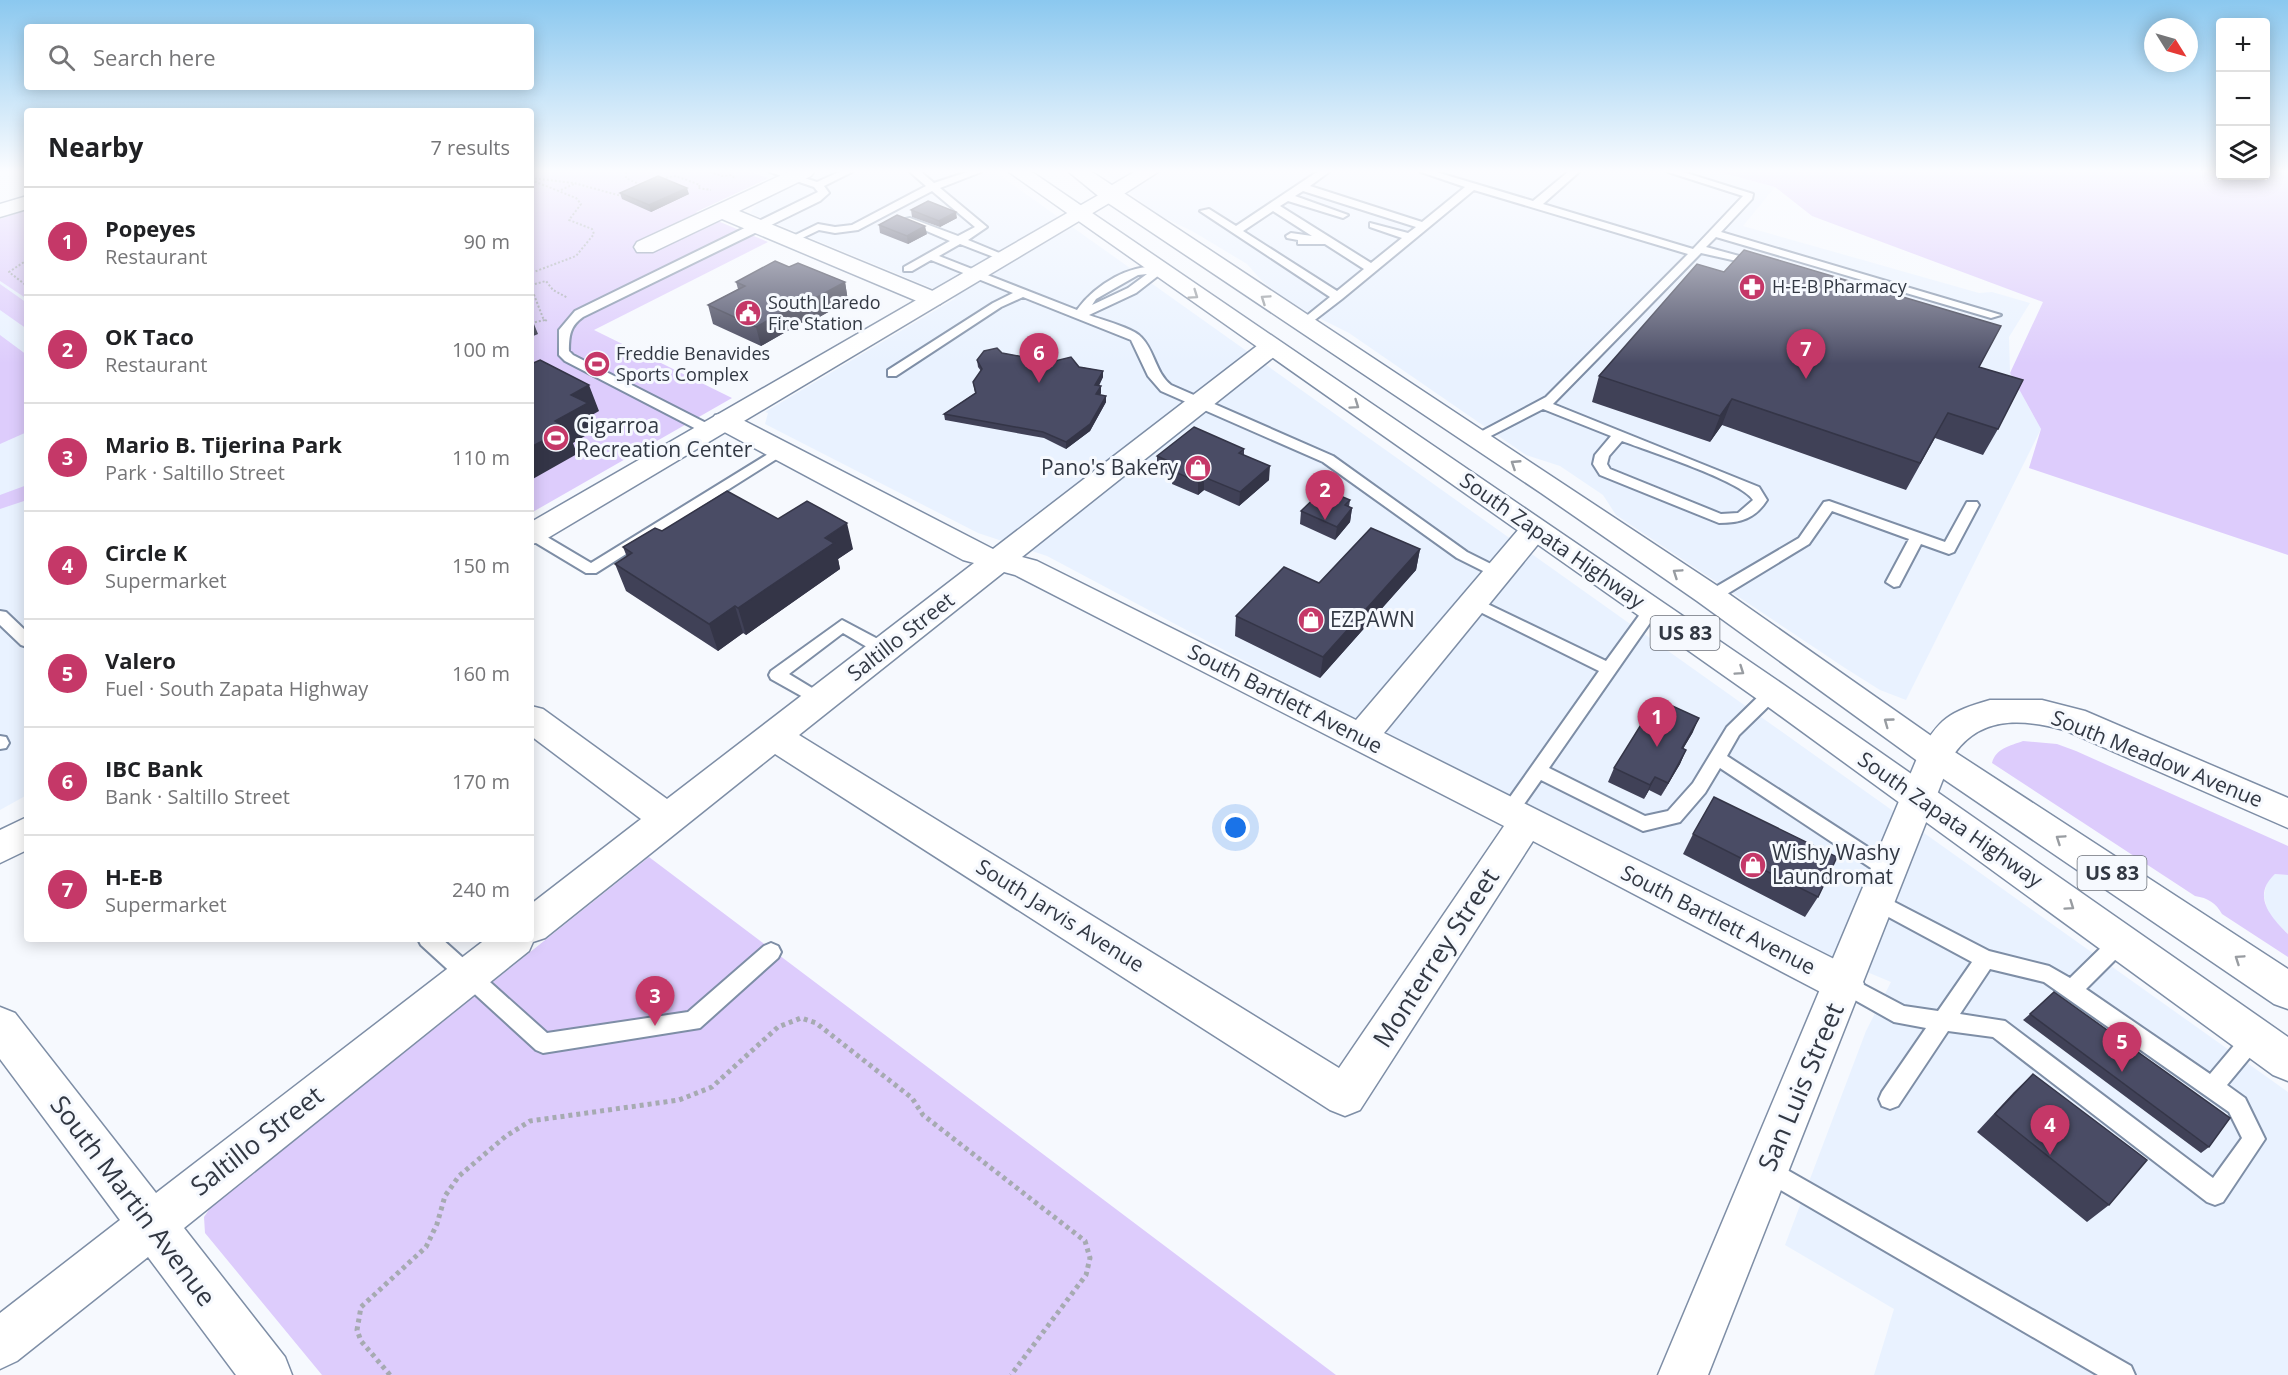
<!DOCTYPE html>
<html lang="en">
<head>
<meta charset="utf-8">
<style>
	:root { --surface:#fff; --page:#f6f6f6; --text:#202124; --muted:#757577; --line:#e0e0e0; --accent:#c53868 }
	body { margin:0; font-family:"Open Sans",sans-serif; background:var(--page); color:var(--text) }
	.controls { position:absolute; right:18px; top:18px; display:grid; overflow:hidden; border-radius:6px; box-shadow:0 3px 15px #0003 }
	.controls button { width:54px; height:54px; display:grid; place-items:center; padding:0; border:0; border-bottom:2px solid var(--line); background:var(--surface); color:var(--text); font:30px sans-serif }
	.compass { position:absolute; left:2144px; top:18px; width:54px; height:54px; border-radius:50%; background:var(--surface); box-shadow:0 3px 15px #0003; rotate:127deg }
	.you { position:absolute; left:1236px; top:828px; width:21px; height:21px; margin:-15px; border:4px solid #fff; border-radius:50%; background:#1a73e8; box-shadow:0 0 0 9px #1a73e833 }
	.badge { display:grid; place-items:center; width:39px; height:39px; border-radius:50%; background:var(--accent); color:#fff; font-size:20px; font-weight:700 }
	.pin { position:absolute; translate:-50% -50px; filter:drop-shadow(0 2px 3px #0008) }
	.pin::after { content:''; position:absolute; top:32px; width:21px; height:18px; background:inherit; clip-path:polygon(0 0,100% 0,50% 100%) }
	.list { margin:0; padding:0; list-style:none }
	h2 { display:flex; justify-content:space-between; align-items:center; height:78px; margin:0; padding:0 24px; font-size:26px }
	h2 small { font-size:20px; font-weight:400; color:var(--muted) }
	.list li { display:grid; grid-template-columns:39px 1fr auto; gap:18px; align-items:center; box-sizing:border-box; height:108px; padding:0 24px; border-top:2px solid var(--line) }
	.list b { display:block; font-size:22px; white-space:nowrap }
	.list p { margin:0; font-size:20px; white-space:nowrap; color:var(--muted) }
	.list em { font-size:20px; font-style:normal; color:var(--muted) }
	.icon { flex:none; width:33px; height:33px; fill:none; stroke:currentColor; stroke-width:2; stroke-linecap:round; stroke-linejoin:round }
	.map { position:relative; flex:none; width:2288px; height:1375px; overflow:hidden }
	.search { position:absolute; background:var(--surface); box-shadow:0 3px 15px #0003; left:24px; top:24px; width:510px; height:66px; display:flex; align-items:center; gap:15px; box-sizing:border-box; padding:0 21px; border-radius:6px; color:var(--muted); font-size:22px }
	.panel { position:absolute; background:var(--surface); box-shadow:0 3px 15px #0003; left:24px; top:108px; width:510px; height:834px; border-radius:6px }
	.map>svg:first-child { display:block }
</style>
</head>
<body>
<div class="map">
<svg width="2288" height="1375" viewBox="0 0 2288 1375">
	<rect width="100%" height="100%" fill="#f6f9fe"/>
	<path fill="#e9f2ff" d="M749,172h246l1293,920v283h-414l20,-66 -109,-64 81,-214 25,-49 -79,-33 -473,-238 -292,-155 -69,-23 -213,-109 3,-11 -3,-1 191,-114 -206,-85 8,-10 37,-18z
		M1104,172h614l57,15 -32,39 236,67 13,-1 38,11 -21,34 1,36 31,56 -135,271 -26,-10 -35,-22 -229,-153 -13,-20 -43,-29 -34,-11 -177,-122 -58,-29 -28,-22 -16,-18 -55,-33 -36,-17z
		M0,281l27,18v496l-27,15z
		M2275,874l13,1v59l-20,-20 -4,-18 3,-15z"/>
	<path fill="#ddccfc" d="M531,172h218l20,6 -73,34 72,30 -174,88 138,68 -201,115z
		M1719,172h501v4h46v-4h22v383l-259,-87 12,-39 -31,-56 33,-71 -231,-86 -37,-29z
		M27,210v89l-27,-18v-62z
		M0,284l27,19v26l-27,-19z
		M0,335l27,20v77l-27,12z
		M27,485v15l-27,9v-14z
		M2023,741l34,3 19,7 212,95v29l-13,-1c-24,22 -4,43 13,60v23l-66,-43c-6,-11 -14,-16 -27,-18l-203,-133c4,-15 18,-17 31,-22z
		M649,857l687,518h-1014l-117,-142 -1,-16 6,-9z"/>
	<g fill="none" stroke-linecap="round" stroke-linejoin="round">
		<defs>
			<path id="lane" d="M770,172h15l32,10 22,-10h13l-28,14 5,7 -9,8 -237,116c-13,9 -14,19 -14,34l4,4 141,72v6h-10l-139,-72 -6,-6v-25l16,-19 243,-119 -4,-5z
				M910,172h11l13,11 33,-11h14l-41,16 47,39 -19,13 41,17 -10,2 -39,-15 -21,12 138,54c17,-24 55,-49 86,-42v4l-27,21 -47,22c13,5 44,13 52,22 14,14 14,35 30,48l162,71 134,96 36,18 3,3 -3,3h-10l-36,-18 -134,-96 -162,-71 -13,-15 -17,-36 -108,-43 -22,10 -105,69h-8v-6l105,-67 20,-10 -82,-33 -19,11h-8v-4l46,-26 -49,-21 9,-2 48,18 17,-9 -43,-36 -74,39 -23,3 -16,-3 -25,12 -9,-2 33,-16 17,3 17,-2 74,-39zM1147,274l-19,14 -36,17 4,-6 42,-24z
				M1317,172h12l-19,14 112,36 43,-35 -44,-15h15l97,29 35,-29h11l-36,32 150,45 50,-53 -75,-24h15l70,22 -1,5 -31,33 280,83 -10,3 -275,-81 -10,10 59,16 -6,3 -58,-13 -148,151 206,83 8,13c-12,19 -27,23 -48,23l-119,-48 -7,-11 2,-9 16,-19 -68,-27 -62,32h-10l-2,-3 77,-41 142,-143 -214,-64 -132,109 -39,30 -6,-4 2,-3 31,-25 -130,-86 9,-2 27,17zM1303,191l113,36 -8,6 -38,-10v4l32,11 -31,25 -91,-57 8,-5 55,17 5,-3 -53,-19zM1273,211l39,25 -21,-3 -5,3 1,2 11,2v4h27l39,25 -27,22 -94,-60zM1622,441c26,10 120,40 131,59l-15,13 -17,1 -111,-45 -3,-5 2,-8z
				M781,446l5,1v6l-190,120h-10l-55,-33v-10l6,1 54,32z
				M1829,501l116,41 22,-40h10l2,3 -25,47 -5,2 -28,-10 -22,42 -5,1 -8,-5 23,-43 -77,-28 -23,33 -92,56h-10l-3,-4 3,-4 92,-54 25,-36z
				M1473,597l133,64 40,-55h10l3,4 -110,158 96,48 23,-5 25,-28 34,-56 39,-38h12l2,4 -2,4 -39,38 -12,21 170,110 2,5 -2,5 -7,3 -7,-3 -163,-108 -15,25 -25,29 -37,9 -102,-51 -26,37 -6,2 -6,-2 -3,-5 3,-5 96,-136 -131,-65 -3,-4 3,-4z
				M0,611l6,1 21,20v15l-6,-2 -21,-20z
				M842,620l49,26 2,4 -2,4h-12l-36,-21 -54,41 38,23 2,4 -2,4 -6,2 -50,-28 -2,-4 2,-4z
				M0,736l6,1 3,6 -3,5 -6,1z
				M1877,893l112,58 60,15 21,12 44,-43 7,-2 7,2 3,6 -3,6 -42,42 124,85 37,-44 7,-3 7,3 3,7 -3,7 -34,41 18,13 20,41 -42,63 -8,3 -8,-3 -214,-165 -45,-6 -50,75 -8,3 -8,-3 -3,-7 3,-7 44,-64 -32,-6 -57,-32 -3,-6 3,-6 7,-3 7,3 53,28 34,5 34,-49 -102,-55 -3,-6 3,-6zM1990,969l54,13 185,130 13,26 -29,40 -208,-157 -45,-7z
				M418,939h24l105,94 141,-21 76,-66 7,-3 7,3 3,6 -3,6 -78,70 -157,25 -7,-3 -115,-105z
				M1768,1159l363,207 4,9h-37l-338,-197 -3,-8 3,-8z"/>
			<path id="street" d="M788,172h26l-3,4 -72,35 201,83 4,5 -4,5h-16l-202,-85 -69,33h-16l-3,-5 3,-5z
				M1134,172h24l-42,27h-14l-3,-4 3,-4z
				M1271,340l9,2 3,5 -3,5 -258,205 15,4 319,159 168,-197 10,-2 10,2 5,7 -5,7 -160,196 474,238 6,13 -6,13 -14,5 -14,-5 -297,-156 -173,269 -15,6 -15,-6 -555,-356 -230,184 -12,4 -4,9 -345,277 101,129 7,18h-56l-88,-118 -131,104 -17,8v-56l120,-93 -120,-161v-52l15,6 141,180 330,-254h45v-35l110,-85 -110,-83v-30l12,3 124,90 307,-236 -11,-3 -248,-133 -4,-6 4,-6 9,-2 9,2 260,134 269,-207zM1004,572l11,3 489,251 -165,242 -540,-333z"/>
			<path id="secondary" d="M1109,189l7,2 3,4 -3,4 -575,343 -10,2v-22z
				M27,196v13l-27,8v-13z
				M1990,700h52l43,11 203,87v30l-224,-98c-44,-12 -87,-14 -113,29l-243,616h-50l260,-619c21,-38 31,-44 72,-56z
				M27,817v33l-27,13v-33z"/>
			<path id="primary" d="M1009,172h23l752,513 504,352v44l-15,-6 -513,-374z
				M1069,172h23l627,415 228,160 341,222v40l-14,-5 -351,-239 -226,-164 -156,-108 -439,-294z"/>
		</defs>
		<use href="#lane" stroke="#7e8ea6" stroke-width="4"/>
		<use href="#street" stroke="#7e8ea6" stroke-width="3"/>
		<use href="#secondary" stroke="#7e8ea6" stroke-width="3"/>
		<use href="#primary" stroke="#7e8ea6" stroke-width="3"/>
		<path stroke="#a6aab1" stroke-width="2" stroke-dasharray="2 2" stroke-linecap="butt" d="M626,172v6l17,8
			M710,172l12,4 10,-1 3,4
			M531,178l43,5 51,14
			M658,179l18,-3 24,9 -2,3 13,2
			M531,180l45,18 5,6 -12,16 23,9 2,5 -18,22 -45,17
			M561,190l15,-7
			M27,260l-18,12 18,14
			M531,285l15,-4 7,9 15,8
			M531,287l12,31 5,4
			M531,323l14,-3"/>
		<path stroke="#a6aab1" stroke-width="5" stroke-dasharray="4 4" stroke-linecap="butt" d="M390,1375l-29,-34 -4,-11 4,-23 65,-60 11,-23 8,-28 14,-20 47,-40 24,-15 149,-21 33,-13 66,-60 23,-9 15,5 96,75 11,17 162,126 5,17 -4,17 -75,100"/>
		<use href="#lane" fill="#fff" fill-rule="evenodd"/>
		<use href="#street" fill="#fff" fill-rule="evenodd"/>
		<use href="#secondary" fill="#fff" fill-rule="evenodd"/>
		<use href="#primary" fill="#fff" fill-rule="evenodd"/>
	</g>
	<path fill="#404157" d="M620,193l69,1 -38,18 -29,-13z
		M911,210l46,8 -17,9 -28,-10z
		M879,225l48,9 -19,10 -28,-11z
		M789,267l56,15 3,19 -34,19 -4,-2 -49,28 -48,-22 -5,-19 30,-16 -2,-7z
		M1724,272l255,95 19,62 -15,26 -48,-17 -29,52 -184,-65 -12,17 -118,-40 7,-26z
		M1002,353l101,18v6l-4,9 2,7 -1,2 6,7 -16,29 -24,18 -22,-11 -99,-18 -1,-6 31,-21 -2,-11 8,-11 -3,-4 -1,-7z
		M1244,449v6l25,25 -30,26 -35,-16 -6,5 -26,-11 1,-8 -16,-6v-14z
		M1350,500l-1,7 3,1 -2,14 -15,18 -35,-16 1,-13z
		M778,519l75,30 -15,10 2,10 -94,66 -3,-2 -25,18 -92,-60 -11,-27 12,-7 -4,-10 39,-16z
		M1420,549l-4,21 -96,108 -85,-42 1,-20 83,-33z
		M1693,732l-10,17 3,1 -6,14 -19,32 -12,-6 -5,9 -36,-17 6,-14z
		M1693,834l125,63 -13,20 -122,-63z
		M2030,1014l179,133 -8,6 -178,-133z
		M2033,1074l76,131 -22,17 -110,-90 37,-40z"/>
	<path fill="#343547" d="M687,188l2,6 -38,18 -2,-7z
		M956,212l1,6 -17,9 -1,-6z
		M925,226l2,8 -19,10 -1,-8z
		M845,282l3,19 -34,19 -4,-19z
		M806,299l4,19 -49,28 -5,-19z
		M534,324l4,10 -7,3v-11z
		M1103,371v6l-8,15v-7z
		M589,385l10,26 -7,4 5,14 -24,14 4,11 -46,26v-33l24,-26 16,-26z
		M1101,386v7l-5,8v-7z
		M1106,396v6l-16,29 -24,18v-7z
		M1732,399l-10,26 -12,17 10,-26z
		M1270,466l-1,14 -30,26 1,-14z
		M1204,477v13l-6,5v-13z
		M1352,508l-2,14 -15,18 2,-13z
		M847,523l6,26 -15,10 2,10 -94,66 -8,-27 87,-70z
		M1420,549l-4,21 -96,108 3,-21z
		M735,606l8,27 -25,18 -9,-27z
		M1699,718l-6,14 -18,30 7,-14z
		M1686,750l-6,14 -19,32 7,-13z
		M1655,777l-6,13 -5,9 6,-14z"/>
	<path fill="#4a4c65" stroke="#343547" stroke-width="1.5" d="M658,176l29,12 -38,17 -29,-12z
		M928,201l28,11 -17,9 -28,-11z
		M897,215l28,11 -18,10 -28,-11z
		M1744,250l257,76 -22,41 44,13 -25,49 -50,-16 -28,50 -188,-64 -12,17 -121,-40 98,-112 27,8z
		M775,261l14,6 9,-4 47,19 -35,19 -4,-2 -50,28 -48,-22 37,-19 -9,-4z
		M997,348l5,5 49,9 20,-5 8,10 24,4 -8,14 6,1 -5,8 10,2 -16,28 -24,18 -23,-10 -99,-18 32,-21 -3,-11 9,-13 -5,-9 7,-9z
		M540,360l49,25 -18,10 17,8 -33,18 12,7 -36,19v-83z
		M1194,427l50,22 -5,4 31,13 -30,26 -36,-15 -6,5 -25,-11 6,-5 -22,-10z
		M1324,489l26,11 -5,5 7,3 -15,19 -36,-16z
		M727,491l51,28 29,-18 40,22 -22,15 9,5 -96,65 -3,-2 -26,18 -94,-60 17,-11 -9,-6 32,-19 7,3z
		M1371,528l49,21 -97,108 -87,-41 48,-49 35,16z
		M1657,699l42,19 -17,30 4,2 -18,33 -13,-6 -5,8 -36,-17z
		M1714,797l123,60 -19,40 -125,-63z
		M2054,992l176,126 -21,29 -179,-133z
		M2033,1074l114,86 -38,45 -114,-91z"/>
	<defs><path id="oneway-chevron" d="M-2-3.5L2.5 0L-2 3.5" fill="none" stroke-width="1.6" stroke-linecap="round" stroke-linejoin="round" transform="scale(1.5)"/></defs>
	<g stroke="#989ca1">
		<use href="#oneway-chevron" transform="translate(1194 295) rotate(35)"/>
		<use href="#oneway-chevron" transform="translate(1265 299) rotate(-146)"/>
		<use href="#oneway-chevron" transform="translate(1355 405) rotate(35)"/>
		<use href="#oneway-chevron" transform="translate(1515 464) rotate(-147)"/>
		<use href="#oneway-chevron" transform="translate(1677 573) rotate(-146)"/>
		<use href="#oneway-chevron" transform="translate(1740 671) rotate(34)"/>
		<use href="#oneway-chevron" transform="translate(1888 722) rotate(-144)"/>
		<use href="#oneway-chevron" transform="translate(2060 839) rotate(-146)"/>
		<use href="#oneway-chevron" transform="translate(2070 906) rotate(35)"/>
		<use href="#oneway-chevron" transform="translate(2239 959) rotate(-146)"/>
	</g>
	<linearGradient id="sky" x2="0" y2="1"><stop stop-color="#8bc8ef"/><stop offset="0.47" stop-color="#fbfcff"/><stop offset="1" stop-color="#fbfcff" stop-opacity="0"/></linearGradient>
	<rect width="2288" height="364" fill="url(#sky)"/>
	<defs>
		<symbol id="pharmacy-disc" viewBox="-11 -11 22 22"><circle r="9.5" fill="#c53868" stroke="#f6f9fe"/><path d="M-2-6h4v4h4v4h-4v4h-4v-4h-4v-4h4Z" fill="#fff"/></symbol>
		<symbol id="civic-disc" viewBox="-11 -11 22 22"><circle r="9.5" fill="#c53868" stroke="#f6f9fe"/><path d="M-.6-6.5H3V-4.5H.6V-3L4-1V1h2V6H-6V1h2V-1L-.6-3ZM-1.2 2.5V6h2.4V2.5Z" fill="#fff"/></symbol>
		<symbol id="stadium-disc" viewBox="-11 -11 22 22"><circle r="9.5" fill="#c53868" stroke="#f6f9fe"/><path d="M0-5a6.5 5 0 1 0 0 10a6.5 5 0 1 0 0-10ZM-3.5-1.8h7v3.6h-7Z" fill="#fff"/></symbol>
		<symbol id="shop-disc" viewBox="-11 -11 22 22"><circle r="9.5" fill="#c53868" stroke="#f6f9fe"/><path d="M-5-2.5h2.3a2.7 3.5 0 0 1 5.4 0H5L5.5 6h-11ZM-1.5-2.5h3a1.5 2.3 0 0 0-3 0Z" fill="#fff"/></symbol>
	</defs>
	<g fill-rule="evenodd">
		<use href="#pharmacy-disc" x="1737" y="272" width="30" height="30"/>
		<use href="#civic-disc" x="733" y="298" width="30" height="30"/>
		<use href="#stadium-disc" x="582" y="349" width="30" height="30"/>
		<use href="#stadium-disc" x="541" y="423" width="30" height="30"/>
		<use href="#shop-disc" x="1183" y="453" width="30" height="30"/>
		<use href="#shop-disc" x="1296" y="605" width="30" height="30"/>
		<use href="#shop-disc" x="1738" y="850" width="30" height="30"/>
	</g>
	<g text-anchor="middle" stroke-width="6" stroke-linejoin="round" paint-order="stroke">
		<g font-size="18" fill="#323843" stroke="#f6f9fe" text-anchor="start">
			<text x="1772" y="293">H-E-B Pharmacy</text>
			<text x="768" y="309">South Laredo<tspan x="768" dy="21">Fire Station</tspan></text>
			<text x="616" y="360">Freddie Benavides<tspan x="616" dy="21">Sports Complex</tspan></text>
		</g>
		<g fill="#f6f9fe" stroke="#6d727b" stroke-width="1.5">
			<rect x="1650.5" y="616" width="69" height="34" rx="4.5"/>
			<rect x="2077.5" y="856" width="69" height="34" rx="4.5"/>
		</g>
		<g font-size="20" font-weight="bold" fill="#323843">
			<text x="1685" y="640">US 83</text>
			<text x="2112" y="880">US 83</text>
		</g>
		<g font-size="21" fill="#323843" stroke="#f6f9fe" text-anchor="start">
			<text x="576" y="433">Cigarroa<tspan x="576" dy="24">Recreation Center</tspan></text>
			<text x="1178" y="475" text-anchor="end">Pano's Bakery</text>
			<text x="1330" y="627">EZPAWN</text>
			<text x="1772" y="860">Wishy Washy<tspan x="1772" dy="24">Laundromat</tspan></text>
		</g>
		<g font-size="21" fill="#323843" stroke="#f6f9fe">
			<text transform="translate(1552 541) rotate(35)" y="7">South Zapata Highway</text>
			<text transform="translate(901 637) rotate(-38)" y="7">Saltillo Street</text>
			<text transform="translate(1285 699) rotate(27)" y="7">South Bartlett Avenue</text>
			<text transform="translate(2157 759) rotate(22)" y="7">South Meadow Avenue</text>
			<text transform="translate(1950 820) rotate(35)" y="7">South Zapata Highway</text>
			<text transform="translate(1060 916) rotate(32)" y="7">South Jarvis Avenue</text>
			<text transform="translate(1718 920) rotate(27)" y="7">South Bartlett Avenue</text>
		</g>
		<g font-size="26" fill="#323843" stroke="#f6f9fe">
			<text transform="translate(1436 958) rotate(-57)" y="9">Monterrey Street</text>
			<text transform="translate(1801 1087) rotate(-67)" y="9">San Luis Street</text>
			<text transform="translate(257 1141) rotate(-38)" y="9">Saltillo Street</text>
			<text transform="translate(133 1201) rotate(53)" y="9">South Martin Avenue</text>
		</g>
	</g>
</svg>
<div class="controls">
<button>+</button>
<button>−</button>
<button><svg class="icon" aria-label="layers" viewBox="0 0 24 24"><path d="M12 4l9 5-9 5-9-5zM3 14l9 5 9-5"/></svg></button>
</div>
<svg class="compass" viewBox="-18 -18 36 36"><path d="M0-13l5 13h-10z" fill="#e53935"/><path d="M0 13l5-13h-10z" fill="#757577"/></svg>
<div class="you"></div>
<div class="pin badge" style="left:1657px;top:747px">1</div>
<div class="pin badge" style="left:1325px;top:520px">2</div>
<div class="pin badge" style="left:655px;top:1026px">3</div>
<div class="pin badge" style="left:2050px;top:1155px">4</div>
<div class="pin badge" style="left:2122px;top:1072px">5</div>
<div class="pin badge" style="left:1039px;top:383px">6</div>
<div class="pin badge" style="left:1806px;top:379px">7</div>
<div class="search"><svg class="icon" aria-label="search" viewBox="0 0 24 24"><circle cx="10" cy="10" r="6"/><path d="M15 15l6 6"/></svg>Search here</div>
<section class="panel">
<h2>Nearby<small>7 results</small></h2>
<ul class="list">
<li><span class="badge">1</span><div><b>Popeyes</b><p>Restaurant</p></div><em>90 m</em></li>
<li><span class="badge">2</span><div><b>OK Taco</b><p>Restaurant</p></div><em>100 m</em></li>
<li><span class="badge">3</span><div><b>Mario B. Tijerina Park</b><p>Park · Saltillo Street</p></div><em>110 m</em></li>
<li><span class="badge">4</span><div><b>Circle K</b><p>Supermarket</p></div><em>150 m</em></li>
<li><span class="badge">5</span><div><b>Valero</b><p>Fuel · South Zapata Highway</p></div><em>160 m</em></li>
<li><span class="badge">6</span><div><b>IBC Bank</b><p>Bank · Saltillo Street</p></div><em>170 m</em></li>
<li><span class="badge">7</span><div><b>H-E-B</b><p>Supermarket</p></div><em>240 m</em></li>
</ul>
</section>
</div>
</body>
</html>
